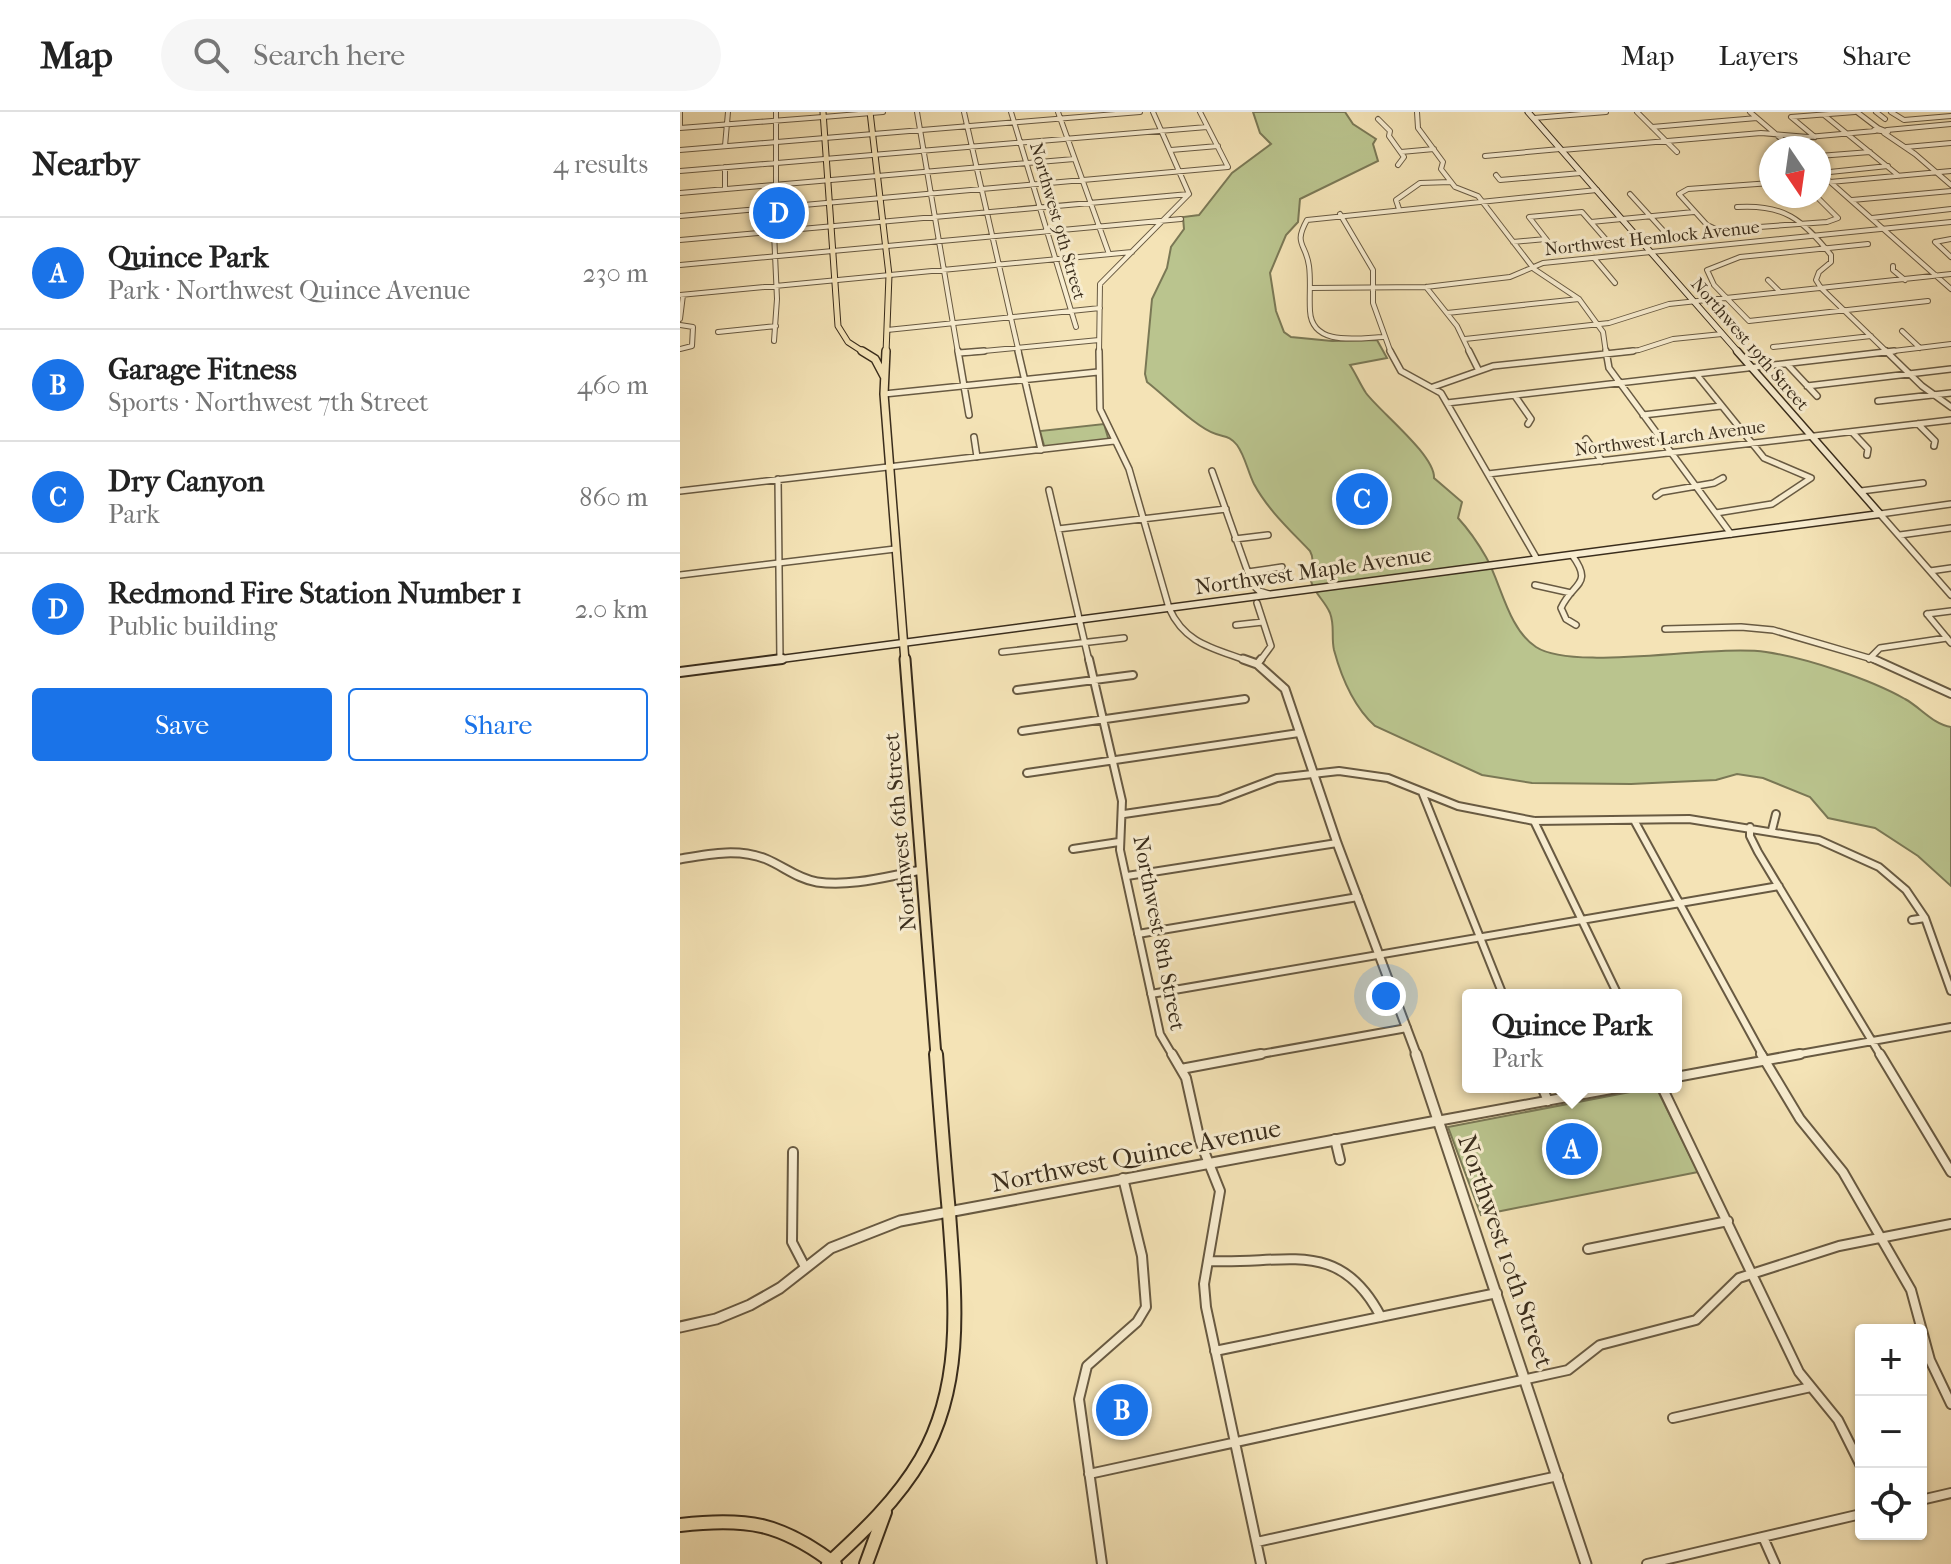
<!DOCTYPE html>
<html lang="en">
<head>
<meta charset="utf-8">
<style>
	:root { --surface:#fff; --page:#f6f6f6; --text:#222; --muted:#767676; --line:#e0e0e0; --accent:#1a73e8 }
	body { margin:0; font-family:"IM FELL French Canon",serif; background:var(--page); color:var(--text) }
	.controls { position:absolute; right:24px; bottom:24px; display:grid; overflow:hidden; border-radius:8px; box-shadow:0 2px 6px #0004 }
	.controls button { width:72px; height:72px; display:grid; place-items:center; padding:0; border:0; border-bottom:2px solid var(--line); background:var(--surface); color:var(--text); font:40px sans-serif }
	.compass { position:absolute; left:1079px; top:24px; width:72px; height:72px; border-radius:50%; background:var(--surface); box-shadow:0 2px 6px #0004; rotate:167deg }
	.you { position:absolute; left:706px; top:884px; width:28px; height:28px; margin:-20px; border:6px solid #fff; border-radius:50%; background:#1a73e8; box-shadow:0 0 0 12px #1a73e833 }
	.badge { display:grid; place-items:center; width:52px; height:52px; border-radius:50%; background:var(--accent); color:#fff; font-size:26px; font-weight:700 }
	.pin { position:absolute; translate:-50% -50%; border:4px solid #fff; box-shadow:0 2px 8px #0006 }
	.popup { position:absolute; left:782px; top:877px; width:220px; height:104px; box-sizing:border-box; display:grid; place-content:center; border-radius:8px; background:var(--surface); filter:drop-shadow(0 2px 6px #0005); font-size:26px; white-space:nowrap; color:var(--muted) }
	.popup b { font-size:30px; color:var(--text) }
	.popup::after { content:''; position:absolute; left:50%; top:100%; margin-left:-16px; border:16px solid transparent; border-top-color:var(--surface) }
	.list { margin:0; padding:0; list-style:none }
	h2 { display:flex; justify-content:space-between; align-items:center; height:104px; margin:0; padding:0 32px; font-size:34px }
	h2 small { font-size:26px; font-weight:400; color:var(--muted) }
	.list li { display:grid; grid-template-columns:52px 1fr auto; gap:24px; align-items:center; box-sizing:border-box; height:112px; padding:0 32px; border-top:2px solid var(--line) }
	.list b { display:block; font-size:30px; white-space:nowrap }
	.list p { margin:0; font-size:26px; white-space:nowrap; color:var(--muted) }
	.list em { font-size:26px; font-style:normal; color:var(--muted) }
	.actions { display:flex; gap:16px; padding:24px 32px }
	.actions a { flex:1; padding:18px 0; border:2px solid var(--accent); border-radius:8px; text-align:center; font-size:28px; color:var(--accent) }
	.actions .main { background:var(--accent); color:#fff }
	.icon { flex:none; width:44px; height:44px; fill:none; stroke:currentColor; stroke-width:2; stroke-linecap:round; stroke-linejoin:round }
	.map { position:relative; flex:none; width:1271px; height:1452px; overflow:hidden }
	header { display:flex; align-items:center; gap:48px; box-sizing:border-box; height:112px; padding:0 40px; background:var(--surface); border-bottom:2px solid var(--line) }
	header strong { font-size:38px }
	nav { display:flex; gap:44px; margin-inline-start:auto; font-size:28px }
	.search { width:560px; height:72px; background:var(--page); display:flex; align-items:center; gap:20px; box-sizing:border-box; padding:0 28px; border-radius:44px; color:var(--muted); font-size:30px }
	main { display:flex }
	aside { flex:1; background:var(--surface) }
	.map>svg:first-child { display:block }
</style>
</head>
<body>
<header>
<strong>Map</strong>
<div class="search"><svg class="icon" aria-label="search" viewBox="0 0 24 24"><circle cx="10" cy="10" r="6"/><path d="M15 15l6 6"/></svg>Search here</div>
<nav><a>Map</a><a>Layers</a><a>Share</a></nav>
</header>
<main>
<aside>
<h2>Nearby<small>4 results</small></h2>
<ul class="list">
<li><span class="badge">A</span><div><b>Quince Park</b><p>Park · Northwest Quince Avenue</p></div><em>230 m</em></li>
<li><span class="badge">B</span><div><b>Garage Fitness</b><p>Sports · Northwest 7th Street</p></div><em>460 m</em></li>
<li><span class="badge">C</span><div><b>Dry Canyon</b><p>Park</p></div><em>860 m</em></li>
<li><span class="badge">D</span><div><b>Redmond Fire Station Number 1</b><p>Public building</p></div><em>2.0 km</em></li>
</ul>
<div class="actions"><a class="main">Save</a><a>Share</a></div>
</aside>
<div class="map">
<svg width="1271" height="1452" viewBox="0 0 1271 1452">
	<rect width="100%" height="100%" fill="#f4e3b6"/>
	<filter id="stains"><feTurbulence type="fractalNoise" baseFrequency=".0025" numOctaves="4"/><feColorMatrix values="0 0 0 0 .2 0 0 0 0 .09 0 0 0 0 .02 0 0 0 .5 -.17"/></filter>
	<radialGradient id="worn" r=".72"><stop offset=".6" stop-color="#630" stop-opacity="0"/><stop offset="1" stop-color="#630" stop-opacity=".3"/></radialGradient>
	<path fill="#bac48e" stroke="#7a7855" stroke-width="2" d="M573,0h92l8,12 23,15 -3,5 5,17 -78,38 -2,23 -12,13 -16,38 6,38 8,21 7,5 41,4 45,-1 10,18 -37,7c6,9 10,19 16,28 14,19 69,62 68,85l28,24 -4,16c11,12 20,25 28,39 15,26 22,72 50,90 38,25 176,-3 230,5 40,6 104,27 139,47 15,8 29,26 46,28v159l-33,-30 -43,-28 -47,-10 -18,-21 -47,-19 -26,-4 -21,6 -85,4 -99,-1 -50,-8 -107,-49c-21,-19 -34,-50 -41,-76 -3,-13 1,-24 -4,-37 -5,-12 -16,-20 -19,-32 -2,-12 5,-19 -1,-30 -20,-21 -42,-41 -56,-67 -6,-12 -9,-28 -17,-39 -7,-9 -12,-8 -21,-11 -18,-5 -52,-39 -69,-52l-2,-8 7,-75 15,-31 4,-21 13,-18 -1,-12 16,-2 33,-42 39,-29 -11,-11z
		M424,312l5,17 -64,8 -5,-18z
		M976,975l42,85 -217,43 -33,-88z"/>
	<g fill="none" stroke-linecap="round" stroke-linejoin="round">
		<defs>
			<path id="minor-far3" d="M0,0v14
				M96,0v95
				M237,0l41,241
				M284,0l55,241
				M331,0l65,215
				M378,0l51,142
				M473,0l36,82
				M737,0l1,16 25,34 -2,7 14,18 23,9 56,73 45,30 24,33 3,21
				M957,0l40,40
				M1070,0l42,36
				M1177,0l21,16
				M1196,0l9,7
				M1211,0l13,8 47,-4
				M1144,3l75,61
				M854,6l72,-6
				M698,7l12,12 -1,5 15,21 -6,8
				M972,15l105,-9
				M0,16l143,-11
				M1198,16l10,4 -14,-2z
				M1207,18l64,-6
				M1204,21l31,21 36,31
				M1135,25l-24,-20 64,-5
				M145,26l315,-26
				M45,34l3,-34
				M1226,35l45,-4
				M491,38l47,-4
				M882,38l199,-17 47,4 67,-6
				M721,40l33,-3
				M805,44l75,-7
				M1139,44l51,-4
				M45,55v22
				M0,59l527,-44
				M1139,60l132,117
				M1140,61l68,-7
				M816,63l4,5 81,-7
				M1150,70l121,-11
				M1091,71l-83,6 -9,5 28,31 11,5 109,-8 11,-4 -22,-22
				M0,81l394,-34
				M950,82l40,44
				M1172,88l99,-9
				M1057,95c47,-3 65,12 94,48v7l-12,10 -3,8 5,8 67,65
				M719,97l-3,-9 24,-17 31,-1
				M902,100l27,31 -56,5 -24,-31z
				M660,102l33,56v33l18,50
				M0,104l548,-49 -28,-55
				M1192,106l79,-9
				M911,110l103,-10
				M94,120l3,67 -3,42
				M0,128l509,-46
				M833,130l33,-3
				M1255,130l16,15
				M1255,130l16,-3
				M1188,132l-128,13 -33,13 7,15 35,36 179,-20
				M914,146l21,25
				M0,153l501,-46
				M1213,154v4l12,10
				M1088,168l12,12
				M746,175l31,39 13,27
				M631,176l115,-1 84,-10 33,-14 108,-11
				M0,183l452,-43
				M767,201l132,-14
				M0,207l3,-24
				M0,213l13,2 -1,19 -12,3
				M207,218l213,-22
				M1222,219l18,17
				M38,220l58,-6
				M703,225c-25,1 -71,10 -73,-26 -1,-15 1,-30 -1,-45 -3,-23 -16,-21 -2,-46l290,-30
				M785,227l144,-16 60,-19 282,-30
				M1093,235l98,-11
				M283,241l136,-13
				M419,241l1,-69 89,-90
				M935,241l24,-3 34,-11 49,-5
				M1197,241l74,-9"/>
			<path id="minor-far2" d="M278,239l11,64
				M338,239l23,99
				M419,239l1,58 29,60 40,139
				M710,239l11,20 40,22 96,166
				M789,239l9,18
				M926,239l3,17 122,166
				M1206,239l36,35 29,21
				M279,241l25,-2
				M1107,252l30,32
				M1017,263l67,83 47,20 -39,26 -56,9
				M1127,274l144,-17
				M753,275l60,-21 140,-15
				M204,282l214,-22
				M835,284l16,23 -3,5
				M1198,289l73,-8
				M767,291l447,-52
				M963,303l78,-9
				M1238,312l17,17 -1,5
				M1172,320l16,17 -1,6
				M294,325l3,20
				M906,327l16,22
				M532,359l40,113 7,7 10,3
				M808,362l463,-54
				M98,367l2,180
				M369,378l40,171
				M0,379l434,-50
				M1181,379l62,-8
				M976,384l6,-4 52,-9 9,-5
				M1200,402l71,81
				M378,417l168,-20
				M1220,423l51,-7
				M555,427l33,-4
				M892,443c22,30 1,27 -11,53l5,11 10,6
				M1250,459l21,-3
				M568,460l34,-5
				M855,473l36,8
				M577,491l14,43 -11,15
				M1247,502l24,29
				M1247,502l24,-3
				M556,513l27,-3
				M985,517l76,-2 32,3 106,31
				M322,540l122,-14
				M1189,547l11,-11 67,-10"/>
			<path id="minor-far1" d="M409,547l33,142 -2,49 40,184 13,22
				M1194,547l77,35
				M577,552l4,-5
				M337,578l116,-15
				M342,619l223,-32
				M347,661l272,-40
				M742,680l81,203
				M444,702l95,-14 58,-22 62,-7 49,7 70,28 76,15 155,-2 130,21 60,27 27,23 19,28 26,73
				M954,708l129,236
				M854,709l84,174
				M1070,715v9l8,16 123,204
				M1092,718l4,-16
				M393,737l46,-7
				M447,764l210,-33
				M1232,808l13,-2
				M458,822l220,-37
				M471,882l628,-108
				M570,944l157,-28
				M1109,944l162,-29"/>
			<path id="minor" d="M492,942l14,24 14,63 20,50 -16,93 2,23 55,257
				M1081,942l39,65 43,53 68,118 19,70 21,44
				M1200,942l71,118
				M501,957l80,-15
				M996,965l124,-23
				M862,975l6,14
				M982,975l137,285 39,48 23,46
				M757,1009l185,-34
				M655,1027l5,21
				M113,1040l-1,90 13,25
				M908,1137l140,-28
				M529,1149c76,4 130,-25 172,56
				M535,1239l282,-58
				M993,1306l138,-31
				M409,1362l479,-104 32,-25 96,-25 43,-42 100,-32 112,-22
				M1241,1388l30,-7
				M1083,1425l12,27
				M577,1430l301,-66
				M422,1452l-23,-165 8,-33 50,-44 9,-15 -4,-51 -19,-78
				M967,1452l214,-50"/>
			<path id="tertiary-far3" d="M143,5l60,-5
				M0,38l145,-12
				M971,140l300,-30"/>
			<path id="tertiary-far2" d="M1200,402l71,-10
				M0,463l215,-26
				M489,496c16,36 44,40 79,53"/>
			<path id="tertiary-far1" d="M563,547l14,5 28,25 52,154 80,213
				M0,747c29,-5 58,-11 86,0 17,7 32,20 51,23 35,5 71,-6 105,-12"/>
			<path id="tertiary" d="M736,942l170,510
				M0,1215l36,-8 34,-14 30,-17 51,-40 69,-27 537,-100"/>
			<path id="secondary-far2" d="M848,0l211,241"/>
			<path id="secondary-far1" d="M1057,239l143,163
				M86,549l1114,-147"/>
			<path id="secondary" d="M0,560l102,-13"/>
			<path id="primary-far3" d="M143,0l15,214 10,16 17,11
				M190,0l19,163 -3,78"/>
			<path id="primary-far2" d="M182,239l13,8 9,17
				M206,239l-2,43 21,267"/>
			<path id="primary-far1" d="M225,547l31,397"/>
			<path id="primary" d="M148,1452c35,-32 69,-64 93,-105 44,-76 34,-162 28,-246 -5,-53 -9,-106 -13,-159"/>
			<path id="trunk" d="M0,1413c67,-8 101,-2 155,39
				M186,1452l19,-52"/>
		</defs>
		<use href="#minor-far3" stroke="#685a42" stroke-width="6"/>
		<use href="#minor-far2" stroke="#685a42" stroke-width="8"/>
		<use href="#minor-far1" stroke="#685a42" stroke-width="10"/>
		<use href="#minor" stroke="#685a42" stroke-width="12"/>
		<use href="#tertiary-far3" stroke="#685a42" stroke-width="6"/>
		<use href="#tertiary-far2" stroke="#685a42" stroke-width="8"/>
		<use href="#tertiary-far1" stroke="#685a42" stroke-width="11"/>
		<use href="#tertiary" stroke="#685a42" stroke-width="13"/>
		<use href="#secondary-far2" stroke="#3a2d1c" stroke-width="7"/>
		<use href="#secondary-far1" stroke="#3a2d1c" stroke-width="9"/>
		<use href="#secondary" stroke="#3a2d1c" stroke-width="12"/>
		<use href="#primary-far3" stroke="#3a2d1c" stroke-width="7"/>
		<use href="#primary-far2" stroke="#3a2d1c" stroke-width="10"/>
		<use href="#primary-far1" stroke="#3a2d1c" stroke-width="13"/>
		<use href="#primary" stroke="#3a2d1c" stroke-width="16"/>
		<use href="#trunk" stroke="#3a2d1c" stroke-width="16"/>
		<use href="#minor-far3" stroke="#f8edd0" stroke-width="4"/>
		<use href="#minor-far2" stroke="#f8edd0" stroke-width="5"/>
		<use href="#minor-far1" stroke="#f8edd0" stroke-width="6"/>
		<use href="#minor" stroke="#f8edd0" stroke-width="8"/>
		<use href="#tertiary-far3" stroke="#f8edd0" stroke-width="4"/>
		<use href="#tertiary-far2" stroke="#f8edd0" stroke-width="5"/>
		<use href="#tertiary-far1" stroke="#f8edd0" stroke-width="7"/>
		<use href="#tertiary" stroke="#f8edd0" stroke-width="9"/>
		<use href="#secondary-far2" stroke="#f8edd0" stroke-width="5"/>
		<use href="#secondary-far1" stroke="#f8edd0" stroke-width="6"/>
		<use href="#secondary" stroke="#f8edd0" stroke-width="8"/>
		<use href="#primary-far3" stroke="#f4e3b6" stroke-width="5"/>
		<use href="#primary-far2" stroke="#f4e3b6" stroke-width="7"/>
		<use href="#primary-far1" stroke="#f4e3b6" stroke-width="9"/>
		<use href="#primary" stroke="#f4e3b6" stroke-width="12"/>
		<use href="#trunk" stroke="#f4e3b6" stroke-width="12"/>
	</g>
	<g text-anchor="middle" stroke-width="6" stroke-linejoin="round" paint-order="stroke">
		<g font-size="18" fill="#3a2d1c" stroke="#f8edd0">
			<text transform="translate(378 109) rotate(74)" y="6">Northwest 9th Street</text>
			<text transform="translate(972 126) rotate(-6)" y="6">Northwest Hemlock Avenue</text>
			<text transform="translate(1070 232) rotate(49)" y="6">Northwest 19th Street</text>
			<text transform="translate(990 326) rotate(-7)" y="6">Northwest Larch Avenue</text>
		</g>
		<g font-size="22" fill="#3a2d1c" stroke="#f8edd0">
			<text transform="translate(633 458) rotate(-8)" y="8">Northwest Maple Avenue</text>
			<text transform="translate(219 720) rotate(-95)" y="8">Northwest 6th Street</text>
			<text transform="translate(480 821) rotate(79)" y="8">Northwest 8th Street</text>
		</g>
		<g font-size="26" fill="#3a2d1c" stroke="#f8edd0">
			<text transform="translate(456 1043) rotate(-11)" y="9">Northwest Quince Avenue</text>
			<text transform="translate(826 1139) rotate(71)" y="9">Northwest 10th Street</text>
		</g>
	</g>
	<rect width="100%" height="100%" filter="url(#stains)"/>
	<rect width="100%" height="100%" fill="url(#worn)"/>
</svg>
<div class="controls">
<button>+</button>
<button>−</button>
<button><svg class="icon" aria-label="locate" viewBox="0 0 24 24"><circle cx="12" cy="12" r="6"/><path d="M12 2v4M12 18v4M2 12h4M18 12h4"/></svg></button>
</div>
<svg class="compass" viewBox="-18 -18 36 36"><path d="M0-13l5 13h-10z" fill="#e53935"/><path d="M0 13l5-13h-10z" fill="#767676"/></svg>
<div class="you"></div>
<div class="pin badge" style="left:892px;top:1037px">A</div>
<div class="popup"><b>Quince Park</b>Park</div>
<div class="pin badge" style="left:442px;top:1298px">B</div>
<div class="pin badge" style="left:682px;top:387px">C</div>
<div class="pin badge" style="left:99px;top:101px">D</div>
</div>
</main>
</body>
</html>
